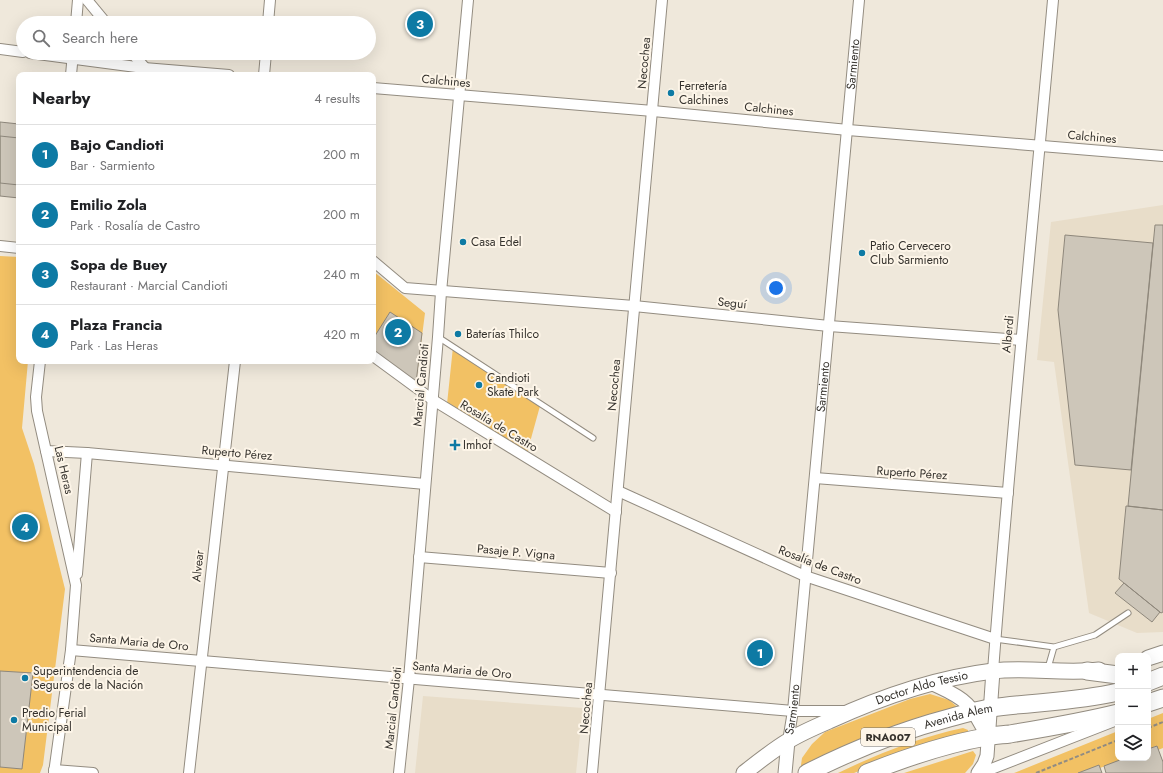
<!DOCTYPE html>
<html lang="en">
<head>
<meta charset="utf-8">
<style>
	:root { --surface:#fff; --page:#f2f2f2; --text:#202124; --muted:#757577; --line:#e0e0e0; --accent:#0d7aa4 }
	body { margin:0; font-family:Jost,sans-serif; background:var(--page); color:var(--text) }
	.controls { position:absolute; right:12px; bottom:12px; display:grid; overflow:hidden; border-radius:8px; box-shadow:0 4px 16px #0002 }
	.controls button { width:36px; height:36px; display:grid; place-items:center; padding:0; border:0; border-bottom:1px solid var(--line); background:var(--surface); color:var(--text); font:20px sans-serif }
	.you { position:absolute; left:776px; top:288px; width:14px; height:14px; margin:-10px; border:3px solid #fff; border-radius:50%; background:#1a73e8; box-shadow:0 0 0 6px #1a73e833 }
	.badge { display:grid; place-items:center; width:26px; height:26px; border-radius:50%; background:var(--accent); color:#fff; font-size:13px; font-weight:700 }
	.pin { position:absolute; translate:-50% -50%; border:2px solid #fff; box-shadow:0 1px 4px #0006 }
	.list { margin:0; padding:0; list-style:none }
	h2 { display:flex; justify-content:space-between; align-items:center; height:52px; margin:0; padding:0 16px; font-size:17px }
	h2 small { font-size:13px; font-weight:400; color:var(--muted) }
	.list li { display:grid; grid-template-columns:26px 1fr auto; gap:12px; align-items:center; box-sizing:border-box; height:60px; padding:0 16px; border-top:1px solid var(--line) }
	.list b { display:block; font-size:15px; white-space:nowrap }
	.list p { margin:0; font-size:13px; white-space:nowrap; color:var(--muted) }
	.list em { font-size:13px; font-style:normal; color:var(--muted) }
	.icon { flex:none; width:22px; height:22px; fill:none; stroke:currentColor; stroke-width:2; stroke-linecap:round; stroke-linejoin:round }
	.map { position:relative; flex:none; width:1163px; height:773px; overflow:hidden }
	.search { position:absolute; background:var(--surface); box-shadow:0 4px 16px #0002; left:16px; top:16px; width:360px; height:44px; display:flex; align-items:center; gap:10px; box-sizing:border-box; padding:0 14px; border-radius:22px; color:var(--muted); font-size:15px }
	.panel { position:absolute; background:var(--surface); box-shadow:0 4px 16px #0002; left:16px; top:72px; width:360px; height:292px; border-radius:8px }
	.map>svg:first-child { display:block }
</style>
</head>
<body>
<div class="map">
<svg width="1163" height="773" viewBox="0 0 1163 773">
	<rect width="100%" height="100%" fill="#efe8db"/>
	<path fill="#e8ddc9" d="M1163,205v427l-26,1 -48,-20 -35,-251 -17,-2 14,-138z
		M423,696l160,12 -7,65h-161z"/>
	<path fill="#f2c164" d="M0,256l19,1v104h9l-6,67 12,36 31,125 -22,176 -3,8h-40z
		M373,271l52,42 -9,70 -43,-32z
		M453,347l87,59 -13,47 -80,-49z
		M930,694l19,6 12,10 -161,62 2,-14 10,-14 13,-12 85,-33z
		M1163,713v35l-5,2 -2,-4 -8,3v-30z
		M963,728l5,2v3l-75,24 -39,16h-16c39,-19 82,-36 125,-45z
		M1118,731v27h8l-39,15h-73z
		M973,751l3,4 -3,9 -8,9h-61z"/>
	<path fill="#cdc6b9" stroke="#8e877b" d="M0,122l19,2v74l-19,-2z
		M0,136l19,2v47l-19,-2z
		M1155,225h8v285l-35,-4z
		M1065,235l88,8 -22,227 -56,-5 -17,-155z
		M390,312l32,21 -6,50 -43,-33v-11z
		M1126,506l37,4v102l-2,1 -42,-34z
		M1124,583l36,29 -8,10 -37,-29z
		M0,671l33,2 -11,96 -22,-2z
		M1157,746l6,16v11h-57l-2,-7 21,-8h23v-9z
		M1099,765l3,8h-24z"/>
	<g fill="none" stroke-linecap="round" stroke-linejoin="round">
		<defs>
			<path id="service" d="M438,337l155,101
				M995,639l59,8
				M1048,668l6,-21 41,-12 33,-22"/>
			<g id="minor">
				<path d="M87,0l19,23"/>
				<path d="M76,23l2,-23"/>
				<path d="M268,23l2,-23"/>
				<path d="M0,49l23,3"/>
				<path d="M30,53l114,15 85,7"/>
				<path d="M132,53l14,16"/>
				<path d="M71,75l2,-22"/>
				<path d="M264,75l2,-22"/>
				<path d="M373,88l280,23 195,19 315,26"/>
				<path d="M0,246l19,2"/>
				<path d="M373,261l32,27 229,18 195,20 192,14"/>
				<path d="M373,356l60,44 183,112"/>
				<path d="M40,361l-4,36 1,14 39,174 -5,65 -17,123"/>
				<path d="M46,451l41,2 338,31"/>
				<path d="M815,478l193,15"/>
				<path d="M618,491l187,85 190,63"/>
				<path d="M419,557l192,16"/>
				<path d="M77,574l10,-121"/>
				<path d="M71,650l722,61h53"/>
				<path d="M993,671c17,-224 40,-447 60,-671"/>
				<path id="s1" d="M788,741l5,-30 66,-711"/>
				<path d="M54,770l39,3"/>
				<path d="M189,773l46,-412"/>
				<path d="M399,773l10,-94 29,-342 3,-45 27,-292"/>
				<path d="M592,773l70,-773"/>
				<path d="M981,773l136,-53"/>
			</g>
			<path id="tertiary" d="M931,683c12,6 26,11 36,21 9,9 14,22 21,32
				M785,773l3,-32
				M978,773l6,-9 3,-8 6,-85"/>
			<g id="secondary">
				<path d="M1148,658l15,-5"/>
				<path id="s2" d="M744,773c14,-11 29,-23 44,-32 13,-8 27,-14 41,-20 52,-24 107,-43 164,-50 36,-4 71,3 106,-1"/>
			</g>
			<g id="trunk">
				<path d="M1087,671l31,4"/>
				<path d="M1148,682l15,-6"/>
				<path d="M1148,703l15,-5"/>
				<path id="s3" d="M807,773c46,-23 93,-42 142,-55 14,-4 28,-8 42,-10 42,-6 85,-6 127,-16"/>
				<path d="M867,773c38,-15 78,-29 119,-36 8,-2 16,-2 24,-3 36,-6 72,-12 108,-21"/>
			</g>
		</defs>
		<use href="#service" stroke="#938c80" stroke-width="7"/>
		<use href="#minor" stroke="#938c80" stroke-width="12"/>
		<use href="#tertiary" stroke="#938c80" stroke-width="15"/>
		<use href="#secondary" stroke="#938c80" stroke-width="17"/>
		<use href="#trunk" stroke="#938c80" stroke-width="19"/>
		<path stroke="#918c83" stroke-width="2" stroke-dasharray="4 2" stroke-linecap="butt" d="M1148,728l15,-6
			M1036,773l82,-33"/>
		<use href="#service" stroke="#fff" stroke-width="5"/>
		<use href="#minor" stroke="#fff" stroke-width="10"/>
		<use href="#tertiary" stroke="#fff" stroke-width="13"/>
		<use href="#secondary" stroke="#fff" stroke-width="15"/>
		<use href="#trunk" stroke="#fff" stroke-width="17"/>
	</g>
	<g fill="#0d7aa4" stroke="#fdf5e8" stroke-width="1.5">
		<circle cx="671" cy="93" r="4"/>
		<circle cx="463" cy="242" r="4"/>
		<circle cx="862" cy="253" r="4"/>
		<circle cx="458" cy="334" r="4"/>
		<circle cx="479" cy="385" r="4"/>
		<path d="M453 439h4v4h4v4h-4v4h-4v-4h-4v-4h4z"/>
		<circle cx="25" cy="678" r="4"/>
		<circle cx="14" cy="720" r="4"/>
	</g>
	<g text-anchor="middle" stroke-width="4" stroke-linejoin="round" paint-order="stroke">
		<rect fill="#fdf5e8" stroke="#716c65" stroke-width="1" x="861" y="728" width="54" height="18" rx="3"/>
		<g font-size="11" font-weight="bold" fill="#35322d">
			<text x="888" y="741">RNA007</text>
		</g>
		<g font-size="12" fill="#35322d" stroke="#fdf5e8">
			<text transform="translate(644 63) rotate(-85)" y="4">Necochea</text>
			<text dy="4" stroke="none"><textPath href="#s1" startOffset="680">Sarmiento</textPath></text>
			<text transform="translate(446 81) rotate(5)" y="4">Calchines</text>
			<text transform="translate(769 109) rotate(6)" y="4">Calchines</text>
			<text transform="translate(1092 137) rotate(5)" y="4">Calchines</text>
			<text transform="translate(732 303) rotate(6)" y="4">Seguí</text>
			<text transform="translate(1008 334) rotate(-85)" y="4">Alberdi</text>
			<text transform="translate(421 385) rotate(-85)" y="4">Marcial Candioti</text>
			<text transform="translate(614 385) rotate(-85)" y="4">Necochea</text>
			<text dy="4" stroke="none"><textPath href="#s1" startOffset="356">Sarmiento</textPath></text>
			<text transform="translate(499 426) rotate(31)" y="4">Rosalía de Castro</text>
			<text transform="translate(237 453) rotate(5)" y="4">Ruperto Pérez</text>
			<text transform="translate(64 470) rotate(77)" y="4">Las Heras</text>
			<text transform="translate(912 473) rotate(4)" y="4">Ruperto Pérez</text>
			<text transform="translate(516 552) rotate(5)" y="4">Pasaje P. Vigna</text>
			<text transform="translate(820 565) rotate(21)" y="4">Rosalía de Castro</text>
			<text transform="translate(198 566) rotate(-84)" y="4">Alvear</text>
			<text transform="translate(139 642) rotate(5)" y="4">Santa Maria de Oro</text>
			<text transform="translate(462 670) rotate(5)" y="4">Santa Maria de Oro</text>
			<text dy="4" stroke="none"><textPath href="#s2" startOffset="199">Doctor Aldo Tessio</textPath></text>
			<text transform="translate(393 708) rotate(-84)" y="4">Marcial Candioti</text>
			<text transform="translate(586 708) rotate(-85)" y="4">Necochea</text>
			<text dy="4" stroke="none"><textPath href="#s1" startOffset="32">Sarmiento</textPath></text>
			<text dy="4" stroke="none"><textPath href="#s3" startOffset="162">Avenida Alem</textPath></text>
		</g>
		<g font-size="12" fill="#35322d" stroke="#fdf5e8" text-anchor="start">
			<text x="679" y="90">Ferretería<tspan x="679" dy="14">Calchines</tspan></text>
			<text x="471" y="246">Casa Edel</text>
			<text x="870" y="250">Patio Cervecero<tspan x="870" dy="14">Club Sarmiento</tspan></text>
			<text x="466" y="338">Baterías Thilco</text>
			<text x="487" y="382">Candioti<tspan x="487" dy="14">Skate Park</tspan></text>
			<text x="463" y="449">Imhof</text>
			<text x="33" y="675">Superintendencia de<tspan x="33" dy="14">Seguros de la Nación</tspan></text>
			<text x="22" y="717">Predio Ferial<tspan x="22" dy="14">Municipal</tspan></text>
		</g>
	</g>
</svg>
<div class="controls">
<button>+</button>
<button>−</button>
<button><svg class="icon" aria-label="layers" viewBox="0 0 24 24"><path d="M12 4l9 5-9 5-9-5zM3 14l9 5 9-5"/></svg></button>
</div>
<div class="you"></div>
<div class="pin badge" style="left:760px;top:653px">1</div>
<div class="pin badge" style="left:398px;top:332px">2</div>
<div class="pin badge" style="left:420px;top:24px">3</div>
<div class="pin badge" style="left:25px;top:527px">4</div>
<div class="search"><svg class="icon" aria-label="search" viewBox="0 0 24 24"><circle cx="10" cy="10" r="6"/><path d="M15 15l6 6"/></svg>Search here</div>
<section class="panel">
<h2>Nearby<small>4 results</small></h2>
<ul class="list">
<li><span class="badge">1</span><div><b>Bajo Candioti</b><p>Bar · Sarmiento</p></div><em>200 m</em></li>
<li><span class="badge">2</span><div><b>Emilio Zola</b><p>Park · Rosalía de Castro</p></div><em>200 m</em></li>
<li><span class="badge">3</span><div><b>Sopa de Buey</b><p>Restaurant · Marcial Candioti</p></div><em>240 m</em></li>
<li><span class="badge">4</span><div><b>Plaza Francia</b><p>Park · Las Heras</p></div><em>420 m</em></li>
</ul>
</section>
</div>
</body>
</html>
